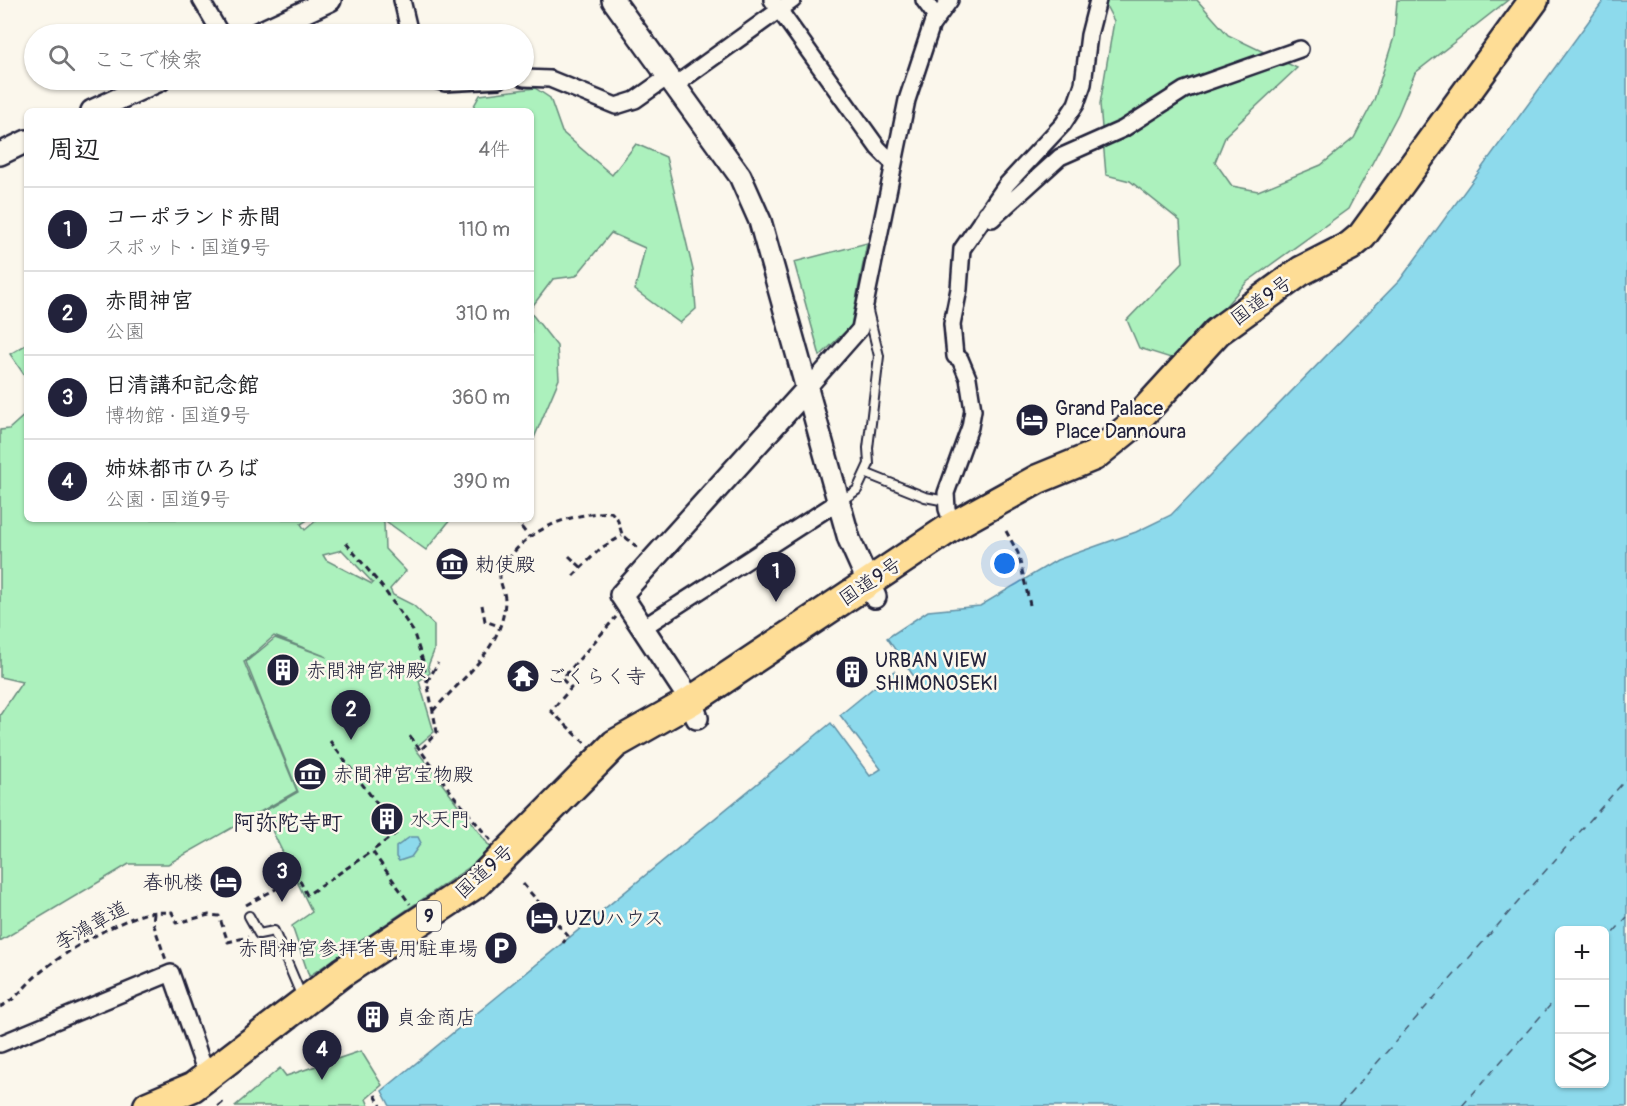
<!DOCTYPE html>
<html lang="ja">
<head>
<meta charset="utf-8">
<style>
	:root { --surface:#fff; --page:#f6f6f6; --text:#202124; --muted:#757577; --line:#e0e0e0; --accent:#22223b }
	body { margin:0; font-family:Pangolin,"Klee One",sans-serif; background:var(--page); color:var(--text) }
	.controls { position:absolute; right:18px; bottom:18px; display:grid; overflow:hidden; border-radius:9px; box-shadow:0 2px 4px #0004 }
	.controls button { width:54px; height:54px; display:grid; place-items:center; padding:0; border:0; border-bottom:2px solid var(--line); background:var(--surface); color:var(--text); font:30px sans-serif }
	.you { position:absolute; left:1005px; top:564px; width:21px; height:21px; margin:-15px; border:4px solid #fff; border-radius:50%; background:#1a73e8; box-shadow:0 0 0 9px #1a73e833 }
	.badge { display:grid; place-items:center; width:39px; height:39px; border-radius:50%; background:var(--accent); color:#fff; font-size:20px; font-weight:700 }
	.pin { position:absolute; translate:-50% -50px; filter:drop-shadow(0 2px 3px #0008) }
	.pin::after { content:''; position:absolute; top:32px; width:21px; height:18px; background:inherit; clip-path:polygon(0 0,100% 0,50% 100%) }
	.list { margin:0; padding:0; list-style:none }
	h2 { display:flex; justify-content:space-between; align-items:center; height:78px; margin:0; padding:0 24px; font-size:26px }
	h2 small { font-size:20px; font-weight:400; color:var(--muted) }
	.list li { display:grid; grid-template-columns:39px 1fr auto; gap:18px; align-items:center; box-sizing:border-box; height:84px; padding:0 24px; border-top:2px solid var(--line) }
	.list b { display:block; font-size:22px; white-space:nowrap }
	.list p { margin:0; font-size:20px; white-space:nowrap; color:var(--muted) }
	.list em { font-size:20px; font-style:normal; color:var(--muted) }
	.icon { flex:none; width:33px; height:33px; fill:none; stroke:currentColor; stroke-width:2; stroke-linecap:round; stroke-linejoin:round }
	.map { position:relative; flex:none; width:1627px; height:1106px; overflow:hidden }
	.search { position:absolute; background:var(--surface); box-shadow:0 2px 4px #0004; left:24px; top:24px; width:510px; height:66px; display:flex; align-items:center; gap:15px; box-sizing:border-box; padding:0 21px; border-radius:33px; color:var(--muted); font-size:22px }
	.panel { position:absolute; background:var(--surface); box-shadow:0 2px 4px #0004; left:24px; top:108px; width:510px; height:414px; border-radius:9px }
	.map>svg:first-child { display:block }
</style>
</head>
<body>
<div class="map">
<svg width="1627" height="1106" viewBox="0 0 1627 1106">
	<rect width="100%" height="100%" fill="#fbf7ec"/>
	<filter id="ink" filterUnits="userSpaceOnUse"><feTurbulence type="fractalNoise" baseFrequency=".0167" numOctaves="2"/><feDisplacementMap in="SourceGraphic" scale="12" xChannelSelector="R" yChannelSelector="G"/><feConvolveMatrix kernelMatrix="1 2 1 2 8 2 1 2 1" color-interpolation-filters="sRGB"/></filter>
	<g filter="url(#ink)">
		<path fill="#acf1bd" stroke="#678a7c" stroke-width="1.5" fill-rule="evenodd" d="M1103,0h94l31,35 69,33 -71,67 -11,27 17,24 26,5 63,-26 33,-27 20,-38 20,-63 3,-37h111l-93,73 -17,41 -50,95 -101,73 -70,78 -38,-12 -12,-28 56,-58 -3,-41 -50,-40 -24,-6 -6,-71 14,-83z
			M535,88l15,10 12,34 50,43 24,-31 30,13 27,113 3,39 -16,14 -45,-33 10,-42 -34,-15 -35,43 -23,3 -22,29v-197h-60l9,-16z
			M867,243l-16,83 -31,30 -26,-94z
			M531,313l26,33 2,33 -25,59 -3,-1z
			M27,344v35l-17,-25z
			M27,413v106h282l-8,5 4,6 13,-11h61l5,4 1,26 21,22 -16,18 3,6 20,10 21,20v26l-6,15 2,7 -11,8 15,51 -19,16 75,99 -10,13 -171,116 -17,-50 20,-14 -49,-100 35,-20 -52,-130 29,-24 52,19 -53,-21 -30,26 53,129 -129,73h-39l-129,77v-226l22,-33 -22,-5v-247l9,-1zM342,550l31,33 -1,1 -46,-24 -3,-5z
			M383,519h68l-25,31z
			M361,1051l21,34 -16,14 3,7h-134l45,-38 6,8z"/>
		<path fill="#8ddaec" stroke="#6290a5" stroke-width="1.5" fill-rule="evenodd" d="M1604,0h23v1106h-1237l-8,-15 449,-368 39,53 11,-7 -41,-54 54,-44 11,15 10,-8 -28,-40 41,-27 52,-5 77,-46 79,-28 35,-17 229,-235zM1560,930h44v154h-44z
			M410,837h8l3,6 -10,14 -12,4 -3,-4v-10z"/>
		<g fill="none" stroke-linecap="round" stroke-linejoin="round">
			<path stroke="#425970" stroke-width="1.5" stroke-dasharray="8 6" stroke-linecap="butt" d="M1604,943l23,-26
				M1339,1106l288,-328
				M1462,1106l98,-112"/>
			<defs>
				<path id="lane" d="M865,473l60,24 21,4
					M841,501l16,-11 12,-26 -1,-16 11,-92 -11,-45
					M249,916l10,18 15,-3 25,59"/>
				<path id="street" d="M201,0l20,34
					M402,0l8,34
					M772,0l106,148 15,15
					M932,25l18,-25
					M524,78l26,1 66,27 19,-6 34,-24
					M435,80l10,3 54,-3
					M675,85l118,-85
					M986,213l6,6 68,-62 63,-28 61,-39 116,-41
					M808,388l52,-59 47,-229 28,-85 -11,-15
					M953,526l-6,-17 -1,-16 24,-66 3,-17 -5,-32 -8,-19 -5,-3 -3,-32 7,-35 3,-40 45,-65 56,-60 13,-20 7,-20 6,-49 9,-35
					M641,629l198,-128
					M0,1044l171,-71 31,89 7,12"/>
				<path id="secondary" d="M613,0l127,176 20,45 89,318 26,58
					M257,34l73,-34
					M92,111l68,-31
					M0,154l27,-13
					M697,718l-6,-17 -70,-106 187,-207"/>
				<path id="highway" d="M148,1106l45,-19 150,-115 134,-89 138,-139 76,-43 262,-175 85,-47 56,-23 36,-29 87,-95 84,-61 49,-25 12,-10 172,-236"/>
			</defs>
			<use href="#lane" stroke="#22223b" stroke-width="12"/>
			<use href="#street" stroke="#22223b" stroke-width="20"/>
			<use href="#secondary" stroke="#22223b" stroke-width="26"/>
			<use href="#highway" stroke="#22223b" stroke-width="33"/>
			<path stroke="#22223b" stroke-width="3" stroke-dasharray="6 4.5" stroke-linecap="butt" d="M515,519l14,18
				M1006,531l12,22 12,52
				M346,543l37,45 30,43 10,30 14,71 -17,19
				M569,556l12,11
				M573,576l28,-28 21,-12
				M482,605l3,16 14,5
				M427,682l11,-19
				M433,711c28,-32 71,-63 72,-111 0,-9 -6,-17 -5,-27 21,-43 66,-59 111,-61l6,6 5,16 17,15
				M410,736l44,60 37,45
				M330,741l68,91 -26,19 38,53
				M585,743l-34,-32 20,-23 -9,-9 54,-62
				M523,884l45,52 -5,7
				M246,905l52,-28 9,18 65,-44
				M154,913l-1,10 13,37
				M0,1007c20,-10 25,-23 42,-36 26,-21 69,-47 102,-57 8,-3 19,-1 28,-2l4,11 33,-8 10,1 9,26 20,-5
				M375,1095l6,11
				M218,1106l8,-6"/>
			<use href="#lane" stroke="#fbf7ec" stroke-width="8"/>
			<use href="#street" stroke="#fbf7ec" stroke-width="15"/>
			<use href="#secondary" stroke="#fbf7ec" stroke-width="21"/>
			<use href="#highway" stroke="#fedd96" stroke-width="28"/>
		</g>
	</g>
	<defs>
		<symbol id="hotel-disc" viewBox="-11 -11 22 22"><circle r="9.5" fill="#22223b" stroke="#fbf7ec"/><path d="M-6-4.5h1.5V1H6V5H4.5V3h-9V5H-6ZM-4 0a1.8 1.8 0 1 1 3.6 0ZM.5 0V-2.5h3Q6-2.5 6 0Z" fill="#fff"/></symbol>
		<symbol id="museum-disc" viewBox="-11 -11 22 22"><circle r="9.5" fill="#22223b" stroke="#fbf7ec"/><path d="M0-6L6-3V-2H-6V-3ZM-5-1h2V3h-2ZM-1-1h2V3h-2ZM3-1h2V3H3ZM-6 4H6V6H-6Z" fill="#fff"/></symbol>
		<symbol id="building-disc" viewBox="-11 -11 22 22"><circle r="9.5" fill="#22223b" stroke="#fbf7ec"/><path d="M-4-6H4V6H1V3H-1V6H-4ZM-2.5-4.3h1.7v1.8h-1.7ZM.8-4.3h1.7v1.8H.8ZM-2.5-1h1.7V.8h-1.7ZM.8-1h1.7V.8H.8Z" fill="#fff"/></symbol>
		<symbol id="temple-disc" viewBox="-11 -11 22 22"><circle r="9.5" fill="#22223b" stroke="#fbf7ec"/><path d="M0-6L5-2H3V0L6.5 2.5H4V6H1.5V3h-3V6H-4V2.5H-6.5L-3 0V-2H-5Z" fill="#fff"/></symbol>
		<symbol id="parking-disc" viewBox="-11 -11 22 22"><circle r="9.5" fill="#22223b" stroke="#fbf7ec"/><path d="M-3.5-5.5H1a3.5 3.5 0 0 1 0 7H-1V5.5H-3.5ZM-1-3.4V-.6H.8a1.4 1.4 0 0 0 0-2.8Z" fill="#fff"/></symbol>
	</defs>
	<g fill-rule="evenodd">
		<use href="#hotel-disc" x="1013" y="401" width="38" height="38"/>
		<use href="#museum-disc" x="433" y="545" width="38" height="38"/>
		<use href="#building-disc" x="264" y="651" width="38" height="38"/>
		<use href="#building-disc" x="833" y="653" width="38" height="38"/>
		<use href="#temple-disc" x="504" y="657" width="38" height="38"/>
		<use href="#museum-disc" x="291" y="755" width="38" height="38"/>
		<use href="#building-disc" x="368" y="800" width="38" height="38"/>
		<use href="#hotel-disc" x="207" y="863" width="38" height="38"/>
		<use href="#hotel-disc" x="523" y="899" width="38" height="38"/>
		<use href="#parking-disc" x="482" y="929" width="38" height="38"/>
		<use href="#building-disc" x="354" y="998" width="38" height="38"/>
	</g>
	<g text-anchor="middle" stroke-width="5" stroke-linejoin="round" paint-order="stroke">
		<rect fill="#fbf7ec" stroke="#636270" stroke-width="1.5" x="417" y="901" width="24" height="30" rx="4.5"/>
		<g font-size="18" font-weight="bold" fill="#22223b">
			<text x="429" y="922">9</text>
		</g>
		<g font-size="20" fill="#22223b" stroke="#fbf7ec">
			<text transform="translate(1261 300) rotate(-36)" y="7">国道9号</text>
			<text transform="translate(870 581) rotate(-34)" y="7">国道9号</text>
			<text transform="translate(484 871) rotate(-42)" y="7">国道9号</text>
			<text transform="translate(91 925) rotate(-29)" y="7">李鴻章道</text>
		</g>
		<g font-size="20" fill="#22223b" stroke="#fbf7ec" text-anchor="start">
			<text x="1055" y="415">Grand Palace<tspan x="1055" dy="23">Place Dannoura</tspan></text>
			<text x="475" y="571">勅使殿</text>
			<text x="875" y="667">URBAN VIEW<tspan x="875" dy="23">SHIMONOSEKI</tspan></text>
			<text x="306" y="677">赤間神宮神殿</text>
			<text x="546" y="683">ごくらく寺</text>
			<text x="333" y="781">赤間神宮宝物殿</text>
			<text x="410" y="826">水天門</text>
			<text x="203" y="889" text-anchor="end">春帆楼</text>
			<text x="565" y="925">UZUハウス</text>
			<text x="478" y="955" text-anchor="end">赤間神宮参拝者専用駐車場</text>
			<text x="396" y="1024">貞金商店</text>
		</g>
		<g font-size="22" font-weight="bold" fill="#22223b" stroke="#fbf7ec">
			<text x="288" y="830">阿弥陀寺町</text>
		</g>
	</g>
</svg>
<div class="controls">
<button>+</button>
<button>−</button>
<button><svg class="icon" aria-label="layers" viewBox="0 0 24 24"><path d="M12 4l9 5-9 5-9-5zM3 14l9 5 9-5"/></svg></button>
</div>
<div class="you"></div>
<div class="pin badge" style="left:776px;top:602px">1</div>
<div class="pin badge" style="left:351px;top:740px">2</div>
<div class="pin badge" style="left:282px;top:902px">3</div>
<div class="pin badge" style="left:322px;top:1080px">4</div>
<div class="search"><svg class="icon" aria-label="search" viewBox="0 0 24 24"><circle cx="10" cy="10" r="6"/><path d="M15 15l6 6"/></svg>ここで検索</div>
<section class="panel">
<h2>周辺<small>4件</small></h2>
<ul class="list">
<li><span class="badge">1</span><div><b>コーポランド赤間</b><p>スポット · 国道9号</p></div><em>110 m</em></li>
<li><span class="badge">2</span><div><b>赤間神宮</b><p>公園</p></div><em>310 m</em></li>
<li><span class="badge">3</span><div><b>日清講和記念館</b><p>博物館 · 国道9号</p></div><em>360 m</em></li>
<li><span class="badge">4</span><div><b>姉妹都市ひろば</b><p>公園 · 国道9号</p></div><em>390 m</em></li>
</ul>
</section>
</div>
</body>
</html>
